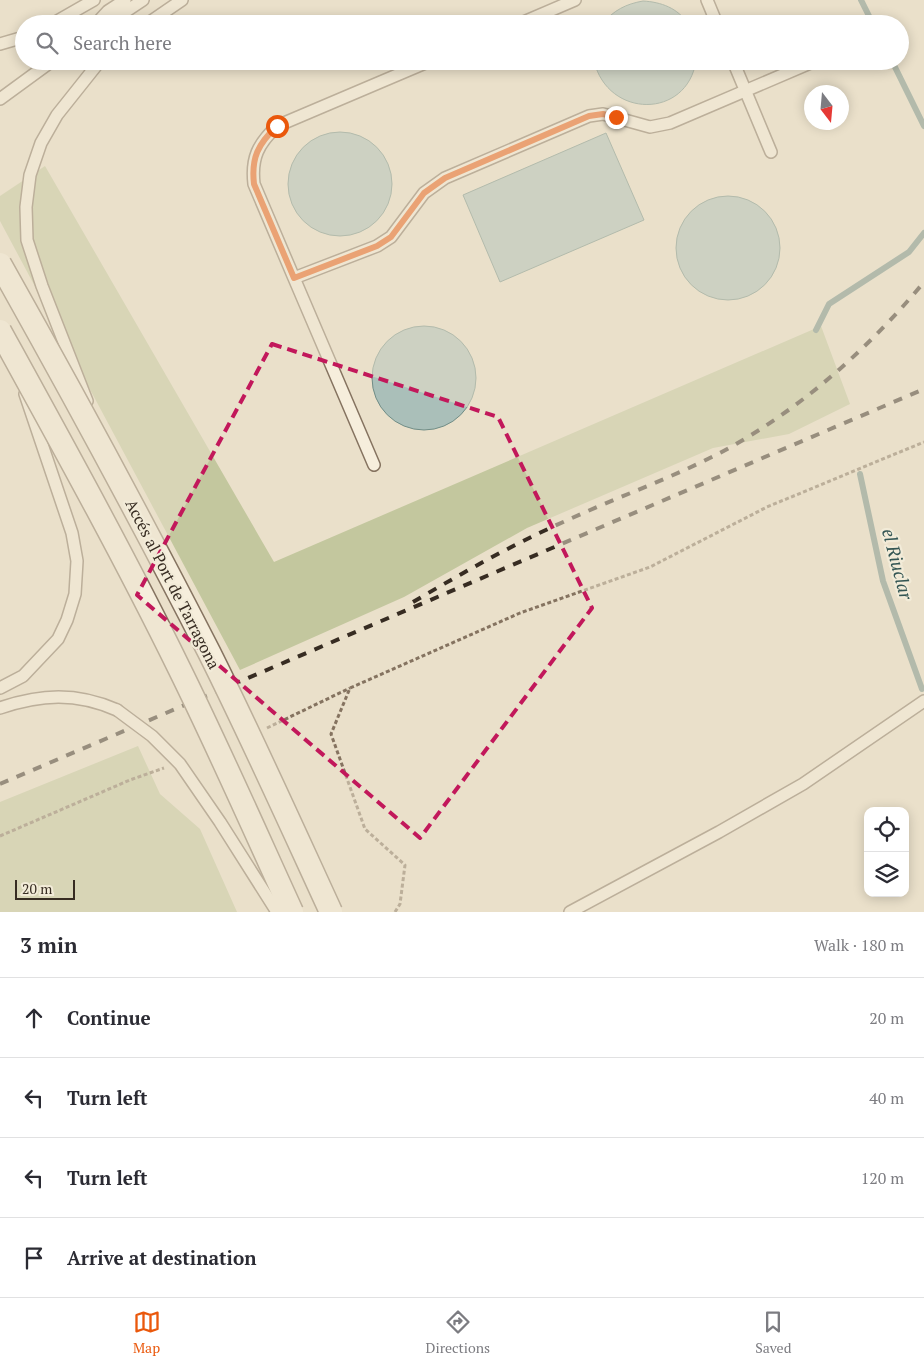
<!DOCTYPE html>
<html lang="en">
<head>
<meta charset="utf-8">
<style>
	:root { --surface:#fff; --page:#f7f7f7; --text:#2b2b33; --muted:#7c7c81; --line:#e1e1e2; --accent:#ea580c }
	body { margin:0; font-family:"PT Serif",serif; background:var(--page); color:var(--text) }
	.controls { position:absolute; right:15px; bottom:15px; display:grid; overflow:hidden; border-radius:10px; box-shadow:0 2px 12px #0003 }
	.controls button { width:45px; height:45px; display:grid; place-items:center; padding:0; border:0; border-bottom:1px solid var(--line); background:var(--surface); color:var(--text); font:25px sans-serif }
	.compass { position:absolute; left:804px; top:85px; width:45px; height:45px; border-radius:50%; background:var(--surface); box-shadow:0 2px 12px #0003; rotate:164deg }
	.scale { position:absolute; left:15px; bottom:12px; width:60px; box-sizing:border-box; padding-left:5px; border:2px solid #372c22; border-top:0; font-size:14px; line-height:18px; white-space:nowrap; color:#372c22; -webkit-text-stroke:4px #f2ebd8; paint-order:stroke }
	.stop { position:absolute; width:15px; height:15px; margin:-11px; border:4px solid #ea580c; border-radius:50%; background:#fff }
	.stop.end { background:#ea580c; border-color:#fff; box-shadow:0 1px 5px #0008 }
	.list { margin:0; padding:0; list-style:none }
	h2 { display:flex; justify-content:space-between; align-items:center; height:65px; margin:0; padding:0 20px; font-size:21px }
	h2 small { font-size:16px; font-weight:400; color:var(--muted) }
	.list li { display:grid; grid-template-columns:32px 1fr auto; gap:15px; align-items:center; box-sizing:border-box; height:80px; padding:0 20px; border-top:1px solid var(--line) }
	.list b { display:block; font-size:19px; white-space:nowrap }
	.list em { font-size:16px; font-style:normal; color:var(--muted) }
	.icon { flex:none; width:28px; height:28px; fill:none; stroke:currentColor; stroke-width:2; stroke-linecap:round; stroke-linejoin:round }
	.map { position:relative; flex:none; width:924px; height:912px; overflow:hidden }
	.search { position:absolute; background:var(--surface); box-shadow:0 2px 12px #0003; left:15px; right:15px; top:15px; height:55px; display:flex; align-items:center; gap:12px; box-sizing:border-box; padding:0 18px; border-radius:28px; color:var(--muted); font-size:19px }
	.sheet { height:385px; background:var(--surface) }
	nav { display:flex; justify-content:space-around; align-items:center; box-sizing:border-box; height:70px; border-top:1px solid var(--line); background:var(--surface); font-size:14px; color:var(--muted) }
	nav a { display:grid; justify-items:center; gap:2px }
	nav .on { color:var(--accent) }
	.map>svg:first-child { display:block }
</style>
</head>
<body>
<div class="map">
<svg width="924" height="912" viewBox="0 0 924 912">
	<rect width="100%" height="100%" fill="#eae0ca"/>
	<path fill="#c3c79e" d="M45,166l229,396 547,-236 29,78 -61,30 -76,14 -186,80 -123,69 -164,73 -240,-449v-25z
		M138,746l22,48 40,35 37,83h-237v-110z"/>
	<path fill="#aabfb9" stroke="#718d86" d="M643,1c18,1 35,7 45,23h-86c12,-14 24,-20 41,-23z
		M594,61h102c-9,58 -88,58 -102,0z
		M288 184a52 52 0 1 1 104 0a52 52 0 1 1-104 0Z
		M606,133l38,87 -144,62 -37,-87z
		M676 248a52 52 0 1 1 104 0a52 52 0 1 1-104 0Z
		M372 378a52 52 0 1 1 104 0a52 52 0 1 1-104 0Z"/>
	<g fill="none" stroke-linecap="round" stroke-linejoin="round">
		<path stroke="#718d86" stroke-width="6" d="M861,0l12,24
			M892,61l32,65
			M816,330l13,-26 80,-52 15,-19
			M860,474l23,107 39,108"/>
		<defs>
			<path id="service" d="M707,0l10,24
				M52,24l42,-24
				M96,24l12,-13 17,-11
				M107,24l36,-24
				M147,24l35,-24
				M519,24l56,-24
				M0,44l24,-7
				M430,61l-153,65c-19,18 -26,32 -23,58l40,94 83,-32 14,-9 33,-44 21,-15 144,-62 14,-2 47,13 20,-4 145,-62
				M733,61l38,91
				M0,99l52,-38
				M294,278l80,187
				M87,401l-45,-115 -15,-46 -1,-33 4,-32 11,-32 16,-28 43,-54
				M0,688l23,-12 35,-37 9,-19 8,-26 2,-33 -5,-28 -47,-139
				M0,708c41,-14 76,-16 117,2
				M570,912l149,-80 84,-48 121,-83"/>
		</defs>
		<use href="#service" stroke="#857360" stroke-width="14"/>
		<path stroke="#857360" stroke-width="3" stroke-dasharray="4 2.5" stroke-linecap="butt" d="M267,728l83,-40
			M0,836l130,-56 34,-12
			M395,912l5,-8 5,-39 -40,-36 -34,-95 19,-46 170,-75 130,-46 117,-60 157,-65"/>
		<use href="#service" stroke="#f6eedc" stroke-width="11"/>
		<path stroke="#372c22" stroke-width="4" stroke-dasharray="9 9" stroke-linecap="butt" d="M413,602c51,-30 102,-59 157,-83 52,-24 108,-43 159,-71 74,-41 141,-101 195,-166
			M0,784l924,-395"/>
		<defs>
			<path id="service-bridge" d="M117,710l35,26 28,28 40,58 57,90"/>
			<path id="minor-bridge" d="M0,264c72,128 142,257 209,388 43,86 82,173 122,260
				M0,331c61,111 123,223 179,337 40,81 76,163 113,244"/>
		</defs>
		<use href="#service-bridge" stroke="#857360" stroke-width="14" stroke-linecap="butt"/>
		<use href="#minor-bridge" stroke="#857360" stroke-width="25" stroke-linecap="butt"/>
		<use href="#service-bridge" stroke="#f6eedc" stroke-width="11"/>
		<use href="#minor-bridge" stroke="#f6eedc" stroke-width="22"/>
	</g>
	<g fill="none" stroke-linecap="round" stroke-linejoin="round">
		<path stroke="#ea580c" stroke-width="6" d="M277,126c-19,18 -26,32 -23,58l40,94 83,-32 14,-9 33,-44 21,-15 144,-62 14,-2 13,3"/>
	</g>
	<path d="M0 0H924V912H0ZM272,344l226,73 94,191 -172,230 -283,-243z" fill="#eae0ca" fill-opacity=".55" fill-rule="evenodd"/>
	<path fill="none" stroke="#c2185b" stroke-width="4" stroke-dasharray="10 6" stroke-linejoin="round" d="M272,344l226,73 94,191 -172,230 -283,-243z"/>
	<g text-anchor="middle" stroke-width="4.5" stroke-linejoin="round" paint-order="stroke">
		<g font-size="16" fill="#372c22" stroke="#f2ebd8">
			<text transform="translate(173 584) rotate(63)" y="6">Accés al Port de Tarragona</text>
		</g>
		<g font-size="18" font-style="italic" fill="#335553" stroke="#f2ebd8">
			<text transform="translate(897 564) rotate(75)" y="6">el Riuclar</text>
		</g>
	</g>
</svg>
<div class="controls">
<button><svg class="icon" aria-label="locate" viewBox="0 0 24 24"><circle cx="12" cy="12" r="6"/><path d="M12 2v4M12 18v4M2 12h4M18 12h4"/></svg></button>
<button><svg class="icon" aria-label="layers" viewBox="0 0 24 24"><path d="M12 4l9 5-9 5-9-5zM3 14l9 5 9-5"/></svg></button>
</div>
<svg class="compass" viewBox="-18 -18 36 36"><path d="M0-13l5 13h-10z" fill="#e53935"/><path d="M0 13l5-13h-10z" fill="#7c7c81"/></svg>
<div class="scale">20 m</div>
<div class="stop" style="left:277px;top:126px"></div>
<div class="stop end" style="left:616px;top:117px"></div>
<div class="search"><svg class="icon" aria-label="search" viewBox="0 0 24 24"><circle cx="10" cy="10" r="6"/><path d="M15 15l6 6"/></svg>Search here</div>
</div>
<section class="sheet">
<h2>3 min<small>Walk · 180 m</small></h2>
<ul class="list">
<li><svg class="icon" aria-label="ahead" viewBox="0 0 24 24"><path d="M12 20V5M6 11l6-6 6 6"/></svg><div><b>Continue</b></div><em>20 m</em></li>
<li><svg class="icon" aria-label="left" viewBox="0 0 24 24"><path d="M17 20v-9H6M10 6l-5 5 5 5"/></svg><div><b>Turn left</b></div><em>40 m</em></li>
<li><svg class="icon" aria-label="left" viewBox="0 0 24 24"><path d="M17 20v-9H6M10 6l-5 5 5 5"/></svg><div><b>Turn left</b></div><em>120 m</em></li>
<li><svg class="icon" aria-label="arrive" viewBox="0 0 24 24"><path d="M6 21V4h12l-3 4 3 4H6"/></svg><div><b>Arrive at destination</b></div></li>
</ul>
</section>
<nav>
<a class="on"><svg class="icon" aria-label="map" viewBox="0 0 24 24"><path d="M3 6l6-2 6 2 6-2v14l-6 2-6-2-6 2zM9 4v14M15 6v14"/></svg>Map</a>
<a><svg class="icon" aria-label="directions" viewBox="0 0 24 24"><path d="M12 3l9 9-9 9-9-9zM9 14v-3h6M13 9l2 2-2 2"/></svg>Directions</a>
<a><svg class="icon" aria-label="saved" viewBox="0 0 24 24"><path d="M7 4h10v16l-5-4-5 4z"/></svg>Saved</a>
</nav>
</body>
</html>
